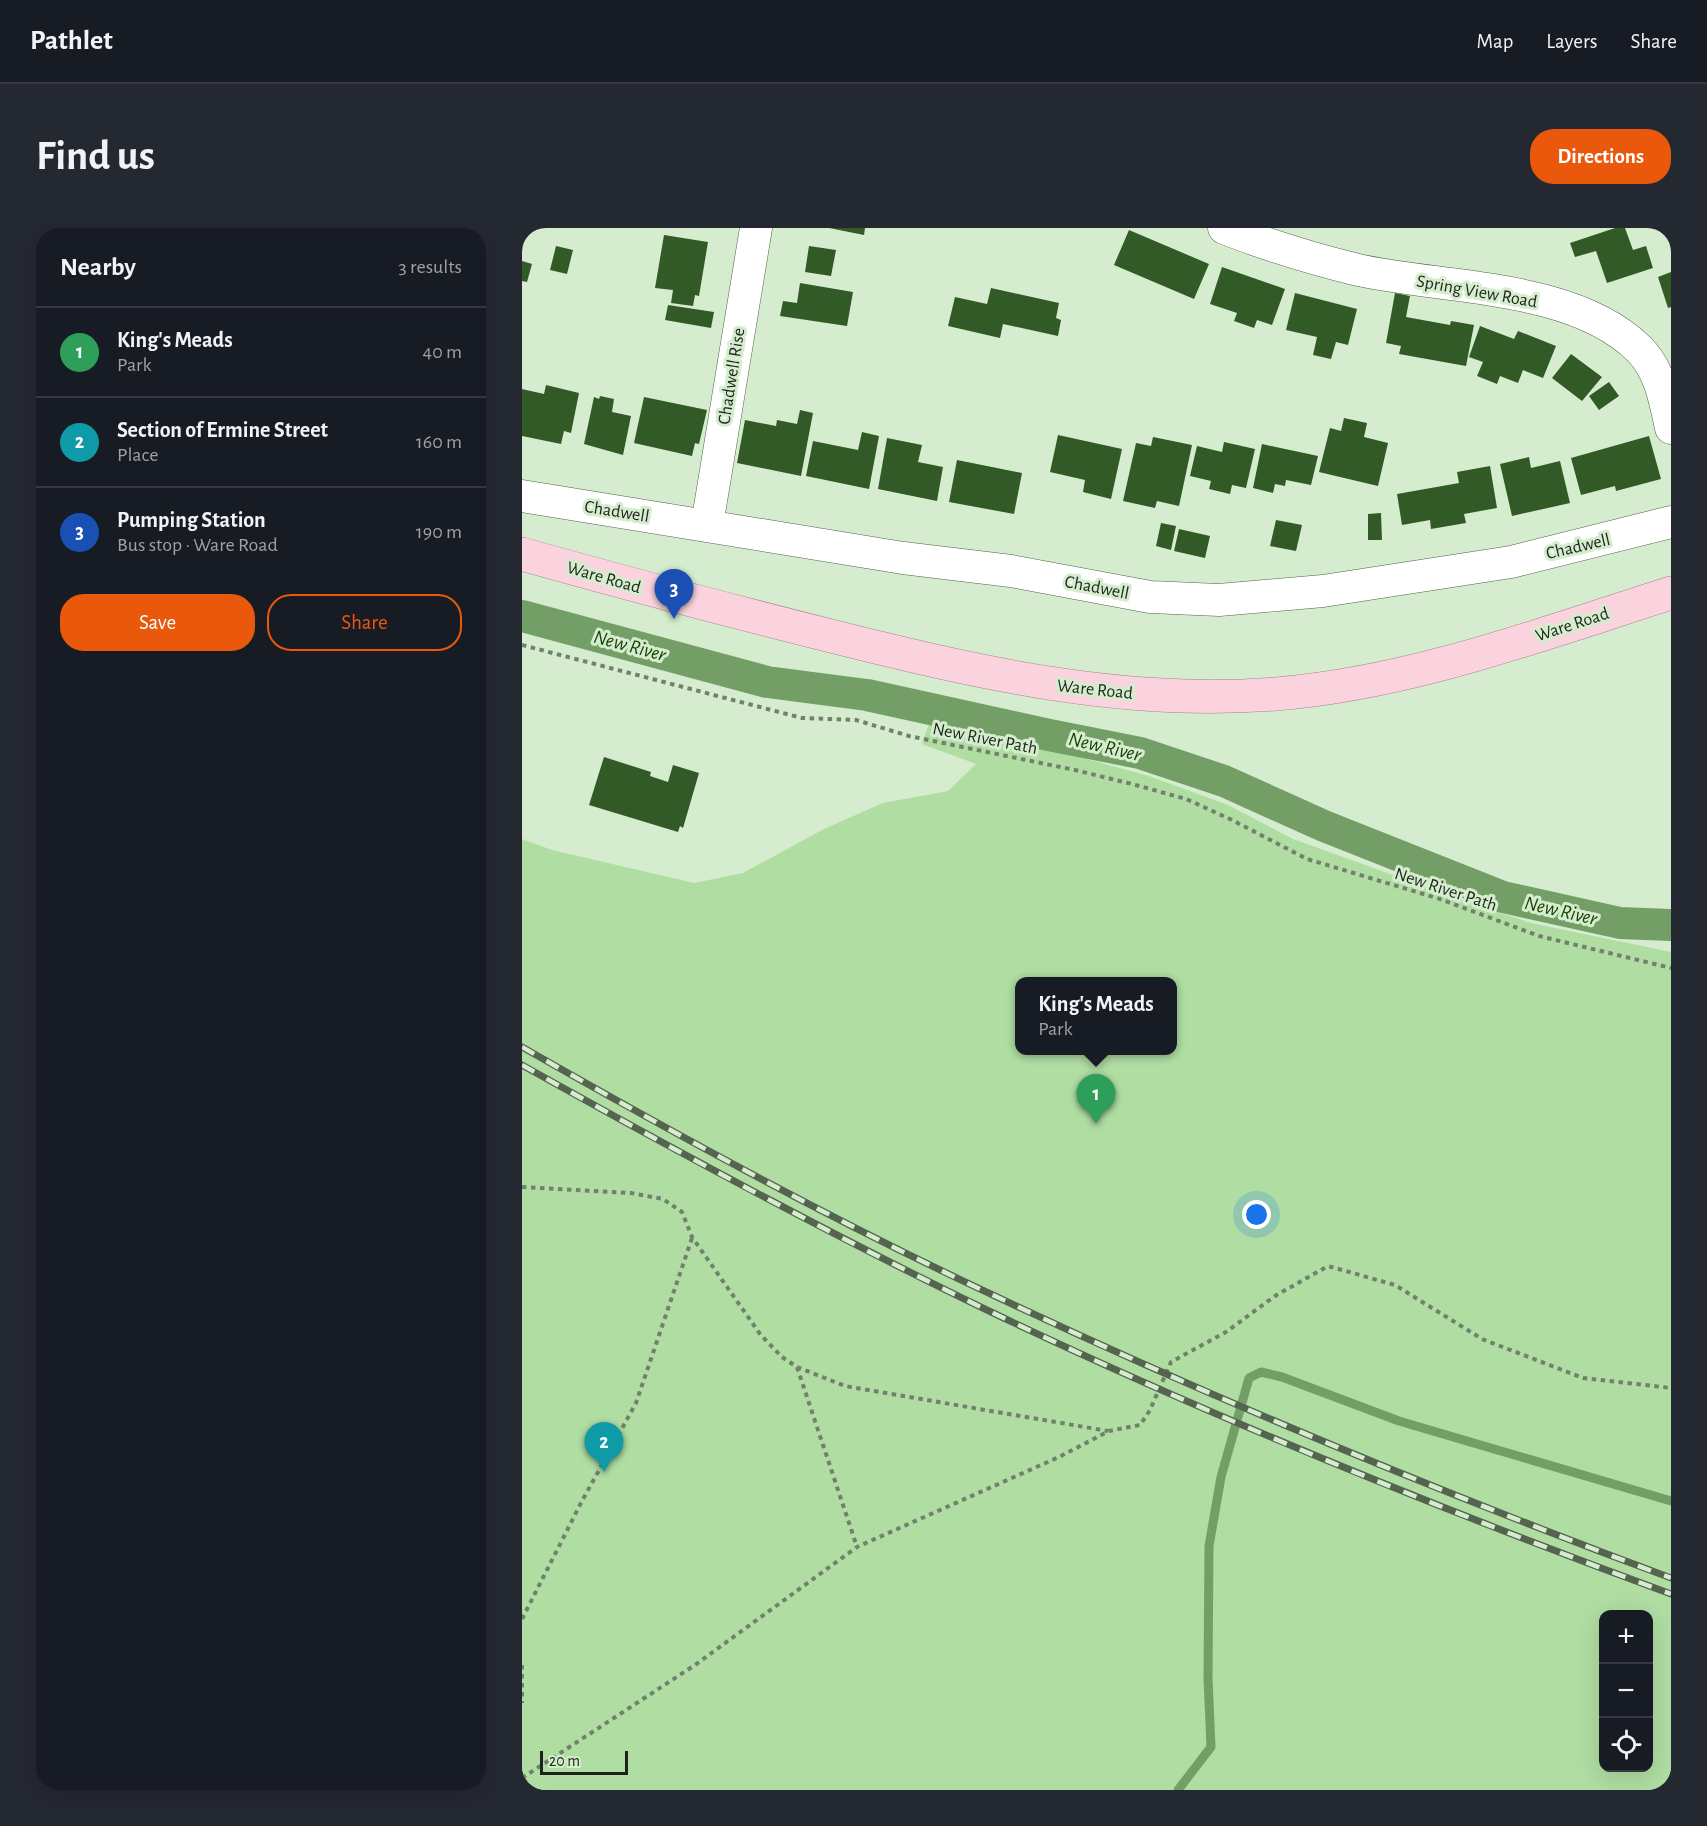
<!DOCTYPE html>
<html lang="en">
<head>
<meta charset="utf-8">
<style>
	:root { --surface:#171b24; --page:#242831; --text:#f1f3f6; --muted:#9ea1a6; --line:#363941; --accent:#ea580c }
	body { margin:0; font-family:"Alegreya Sans",sans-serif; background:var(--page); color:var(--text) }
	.controls { position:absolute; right:18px; bottom:18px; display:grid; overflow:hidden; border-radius:12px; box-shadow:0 6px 24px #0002 }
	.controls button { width:54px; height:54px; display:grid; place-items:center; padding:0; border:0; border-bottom:2px solid var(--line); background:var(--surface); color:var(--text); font:30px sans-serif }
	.scale { position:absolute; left:18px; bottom:15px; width:88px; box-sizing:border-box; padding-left:6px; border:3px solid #1c2519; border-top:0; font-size:16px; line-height:21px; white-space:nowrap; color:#1c2519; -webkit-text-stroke:4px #d5edce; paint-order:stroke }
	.you { position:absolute; left:735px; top:987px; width:21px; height:21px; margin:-15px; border:4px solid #fff; border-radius:50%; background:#1a73e8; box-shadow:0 0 0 9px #1a73e833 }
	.badge { display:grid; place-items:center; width:39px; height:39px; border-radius:50%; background:var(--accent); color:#fff; font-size:20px; font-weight:700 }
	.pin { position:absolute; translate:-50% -50px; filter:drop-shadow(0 2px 3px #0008) }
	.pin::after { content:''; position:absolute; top:32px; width:21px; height:18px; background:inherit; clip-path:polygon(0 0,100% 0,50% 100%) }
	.popup { position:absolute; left:493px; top:749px; width:162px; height:78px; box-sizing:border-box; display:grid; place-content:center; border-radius:12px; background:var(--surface); filter:drop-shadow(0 2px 4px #0005); font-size:20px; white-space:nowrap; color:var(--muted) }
	.popup b { font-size:22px; color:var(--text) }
	.popup::after { content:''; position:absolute; left:50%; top:100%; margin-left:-12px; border:12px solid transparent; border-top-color:var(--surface) }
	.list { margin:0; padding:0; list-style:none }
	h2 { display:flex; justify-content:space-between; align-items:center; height:78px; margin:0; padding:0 24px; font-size:26px }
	h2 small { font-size:20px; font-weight:400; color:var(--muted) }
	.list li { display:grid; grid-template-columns:39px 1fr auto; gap:18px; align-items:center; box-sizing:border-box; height:90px; padding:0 24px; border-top:2px solid var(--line) }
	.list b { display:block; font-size:22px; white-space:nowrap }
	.list p { margin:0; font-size:20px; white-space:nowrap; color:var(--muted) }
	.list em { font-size:20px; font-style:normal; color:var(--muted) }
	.actions { display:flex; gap:12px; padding:18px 24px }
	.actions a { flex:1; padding:14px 0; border:2px solid var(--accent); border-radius:24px; text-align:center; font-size:21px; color:var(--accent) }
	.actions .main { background:var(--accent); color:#fff }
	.icon { flex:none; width:33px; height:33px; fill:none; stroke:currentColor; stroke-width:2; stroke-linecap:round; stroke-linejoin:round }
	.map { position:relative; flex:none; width:1149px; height:1562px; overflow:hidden; border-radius:24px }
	header { display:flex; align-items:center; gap:36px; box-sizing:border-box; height:84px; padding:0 30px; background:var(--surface); border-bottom:2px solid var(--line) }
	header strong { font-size:28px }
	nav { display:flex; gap:33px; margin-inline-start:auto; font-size:21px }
	.intro { display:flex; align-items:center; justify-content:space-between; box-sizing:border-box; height:144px; padding:0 36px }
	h1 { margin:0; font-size:42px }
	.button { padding:15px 27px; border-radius:24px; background:var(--accent); color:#fff; font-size:21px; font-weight:700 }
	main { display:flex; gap:36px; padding:0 36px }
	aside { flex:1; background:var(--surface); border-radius:24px; box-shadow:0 6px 24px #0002 }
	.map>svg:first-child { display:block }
</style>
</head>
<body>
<header>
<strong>Pathlet</strong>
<nav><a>Map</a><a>Layers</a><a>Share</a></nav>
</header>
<div class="intro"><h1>Find us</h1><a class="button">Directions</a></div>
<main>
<aside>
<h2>Nearby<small>3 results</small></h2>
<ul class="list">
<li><span class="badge" style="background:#2e9e5b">1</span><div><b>King's Meads</b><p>Park</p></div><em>40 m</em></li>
<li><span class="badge" style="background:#0f9aa8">2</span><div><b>Section of Ermine Street</b><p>Place</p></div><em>160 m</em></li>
<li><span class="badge" style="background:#1a4fb4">3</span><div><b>Pumping Station</b><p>Bus stop · Ware Road</p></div><em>190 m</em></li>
</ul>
<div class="actions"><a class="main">Save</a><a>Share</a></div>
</aside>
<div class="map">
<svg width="1149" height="1562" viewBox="0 0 1149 1562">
	<rect width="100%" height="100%" fill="#d5edce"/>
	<path fill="#afdda2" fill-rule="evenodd" d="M407,496l132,28 88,24 79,29 65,34 186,67 52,17 140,29v838h-1149v-951l30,11 142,33 49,-10 81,-44 59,-26 65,-12 28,-27 -54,-20zM498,754h152v68h-152zM1082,1386h44v154h-44z"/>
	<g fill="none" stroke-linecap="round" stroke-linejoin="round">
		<path stroke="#739f67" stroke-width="9" d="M656,1562l33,-43 -3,-69 1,-132 12,-69 28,-99 12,-6 21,5 117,44 272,80"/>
		<path stroke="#739f67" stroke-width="32" d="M0,388l245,66 100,13 182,40 91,18 84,28 100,45 179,71 117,26 51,2"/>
	</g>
	<path fill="#325a26" d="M307,0h36l-1,7z
		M1093,0h10l8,22 13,-4 7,22 -46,15 -11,-32 -21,6 -5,-14z
		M607,2l80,34 -15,35 -80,-34z
		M142,7l44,7 -9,54 -4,-1 -2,11 -22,-3 2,-13 -18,-2z
		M34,18l17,4 -6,24 -17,-4z
		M287,18l27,4 -5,26 -26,-4z
		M0,33l10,3 -5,18 -5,-1z
		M700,39l63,22 -13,36 -15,-5 -3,8 -20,-7 3,-8 -27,-9z
		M1149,44v35l-3,1 -10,-31z
		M278,55l53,9 -6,34 -67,-10 3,-15 14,2z
		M469,60l68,15 -3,15 5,2 -3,16 -55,-12 -3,14 -52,-12 7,-29 32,7z
		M773,65l62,16 -9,36 -12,-3 -5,17 -18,-4 4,-18 -31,-7z
		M873,65l15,3 -4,21 44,8 1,-4 23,4 -8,41 -67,-12 2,-8 -15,-3z
		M146,77l46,7 -3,16 -46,-8z
		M958,98l34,13 4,-8 38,15 -13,32 -20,-8 -5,13 -18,-7 -3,8 -20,-8 6,-14 -14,-5z
		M1049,126l31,23 -20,24 -30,-23z
		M1087,154l10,14 -20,14 -10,-14z
		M24,157l33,8 -8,40 -7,-2 -3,13 -39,-8v-47l22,5z
		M78,168l14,3 -2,13 19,4 -8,39 -39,-11 10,-47 5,2z
		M122,169l63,13 -8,34 -4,-1 -3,13 -58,-13z
		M278,182l13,3 -12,63 -64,-13 8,-43 31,6 1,-6 20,4z
		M822,190l23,5 -3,14 24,6 -10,43 -59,-14 11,-44 11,3z
		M340,204l17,4 -10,53 -63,-13 7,-35 45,9z
		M536,207l64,14 -11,50 -28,-7 2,-12 -35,-8z
		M1127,208l12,43 -45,12 -1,-5 -34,9 -10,-37z
		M631,209l39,8 -13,61 -22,-5 -2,7 -32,-7 13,-58 15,3z
		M365,210l35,7 -4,17 25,5 -6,34 -59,-12z
		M702,214l31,7 -9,39 -14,-3 -2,9 -21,-5 2,-8 -21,-5 7,-30 25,6z
		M740,216l56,12 -7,29 -25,-5 -1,6 -10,-2 -2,9 -20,-5z
		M1007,229l2,11 29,-7 10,42 -58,13 -12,-52z
		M435,232l65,13 -8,41 -65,-12z
		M968,238l7,42 -33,6 2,9 -35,6 -1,-9 -28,5 -5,-31 62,-11 -2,-11z
		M859,285l1,27h-14v-26z
		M754,292l26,5 -6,26 -26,-5z
		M639,295l15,3 -5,24 -15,-4z
		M657,301l31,7 -5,22 -31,-7z
		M82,529l47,15 -1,4 18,6 5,-17 26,8 -16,55 -3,-2 -2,6 -89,-27z"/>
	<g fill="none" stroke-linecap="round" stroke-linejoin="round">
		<defs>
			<path id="minor" d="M702,0c43,17 89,31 134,42 86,19 215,14 281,79 21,21 26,51 32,79
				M0,268l381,62 108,13 139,26 69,3 104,-9 188,-29 160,-40
				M185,297l49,-297"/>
			<path id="primary" d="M0,326c103,29 206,56 309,82 148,37 291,70 445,58 135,-11 266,-60 395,-101"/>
		</defs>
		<use href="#minor" stroke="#4e6348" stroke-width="33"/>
		<use href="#primary" stroke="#aa838b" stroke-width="34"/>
		<path stroke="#71816c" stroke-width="4" stroke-dasharray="4.5 4.5" stroke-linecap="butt" d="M0,417l280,73 54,2 53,16 166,34 57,14 54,15 44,20 77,40 133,40 99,37 132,32
			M0,959l109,6 32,6 19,13 10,25 68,97 22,23 15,10 48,19 263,45
			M275,1139l60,180
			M0,1391l60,-118 54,-98 56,-165
			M0,1437v38
			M0,1550l173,-113 162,-118 202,-90 50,-26 31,-6 10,-15 21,-48 55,-30 49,-36 53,-30 67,19 87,54 101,39 88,10"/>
		<use href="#minor" stroke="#fff" stroke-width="32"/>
		<use href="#primary" stroke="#fad3de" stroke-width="33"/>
		<defs>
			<path id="rail" d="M0,819c155,88 312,174 473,249 221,104 447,197 676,282
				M0,837c154,86 309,170 467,246 222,106 451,198 682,283"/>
		</defs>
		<use href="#rail" stroke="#556351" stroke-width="7"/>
		<use href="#rail" stroke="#d5edce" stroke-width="4.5" stroke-dasharray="14" stroke-linecap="butt"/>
	</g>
	<g text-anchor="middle" stroke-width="6" stroke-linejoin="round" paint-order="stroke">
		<g font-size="18" fill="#1c2519" stroke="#d5edce">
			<text transform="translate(955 63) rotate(10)" y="6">Spring View Road</text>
			<text transform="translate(209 148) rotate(-81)" y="6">Chadwell Rise</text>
			<text transform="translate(95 283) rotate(9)" y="6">Chadwell</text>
			<text transform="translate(1056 318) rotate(-13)" y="6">Chadwell</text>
			<text transform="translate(82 349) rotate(16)" y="6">Ware Road</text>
			<text transform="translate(575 359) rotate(11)" y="6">Chadwell</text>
			<text transform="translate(1050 396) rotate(-18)" y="6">Ware Road</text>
			<text transform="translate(573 461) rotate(6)" y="6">Ware Road</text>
			<text transform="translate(463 510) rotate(11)" y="6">New River Path</text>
			<text transform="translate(924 661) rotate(18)" y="6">New River Path</text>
		</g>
		<g font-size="20" font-style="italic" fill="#184307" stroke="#d5edce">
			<text transform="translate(108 417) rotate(15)" y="7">New River</text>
			<text transform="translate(583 518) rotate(13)" y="7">New River</text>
			<text transform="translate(1039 682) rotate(13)" y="7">New River</text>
		</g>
	</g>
</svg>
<div class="controls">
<button>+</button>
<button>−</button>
<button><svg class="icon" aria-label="locate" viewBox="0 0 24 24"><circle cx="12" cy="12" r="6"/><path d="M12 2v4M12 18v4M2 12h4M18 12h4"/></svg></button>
</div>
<div class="scale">20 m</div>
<div class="you"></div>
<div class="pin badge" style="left:574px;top:896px;background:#2e9e5b">1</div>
<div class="popup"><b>King's Meads</b>Park</div>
<div class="pin badge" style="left:82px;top:1244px;background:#0f9aa8">2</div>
<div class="pin badge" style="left:152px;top:391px;background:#1a4fb4">3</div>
</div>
</main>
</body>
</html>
